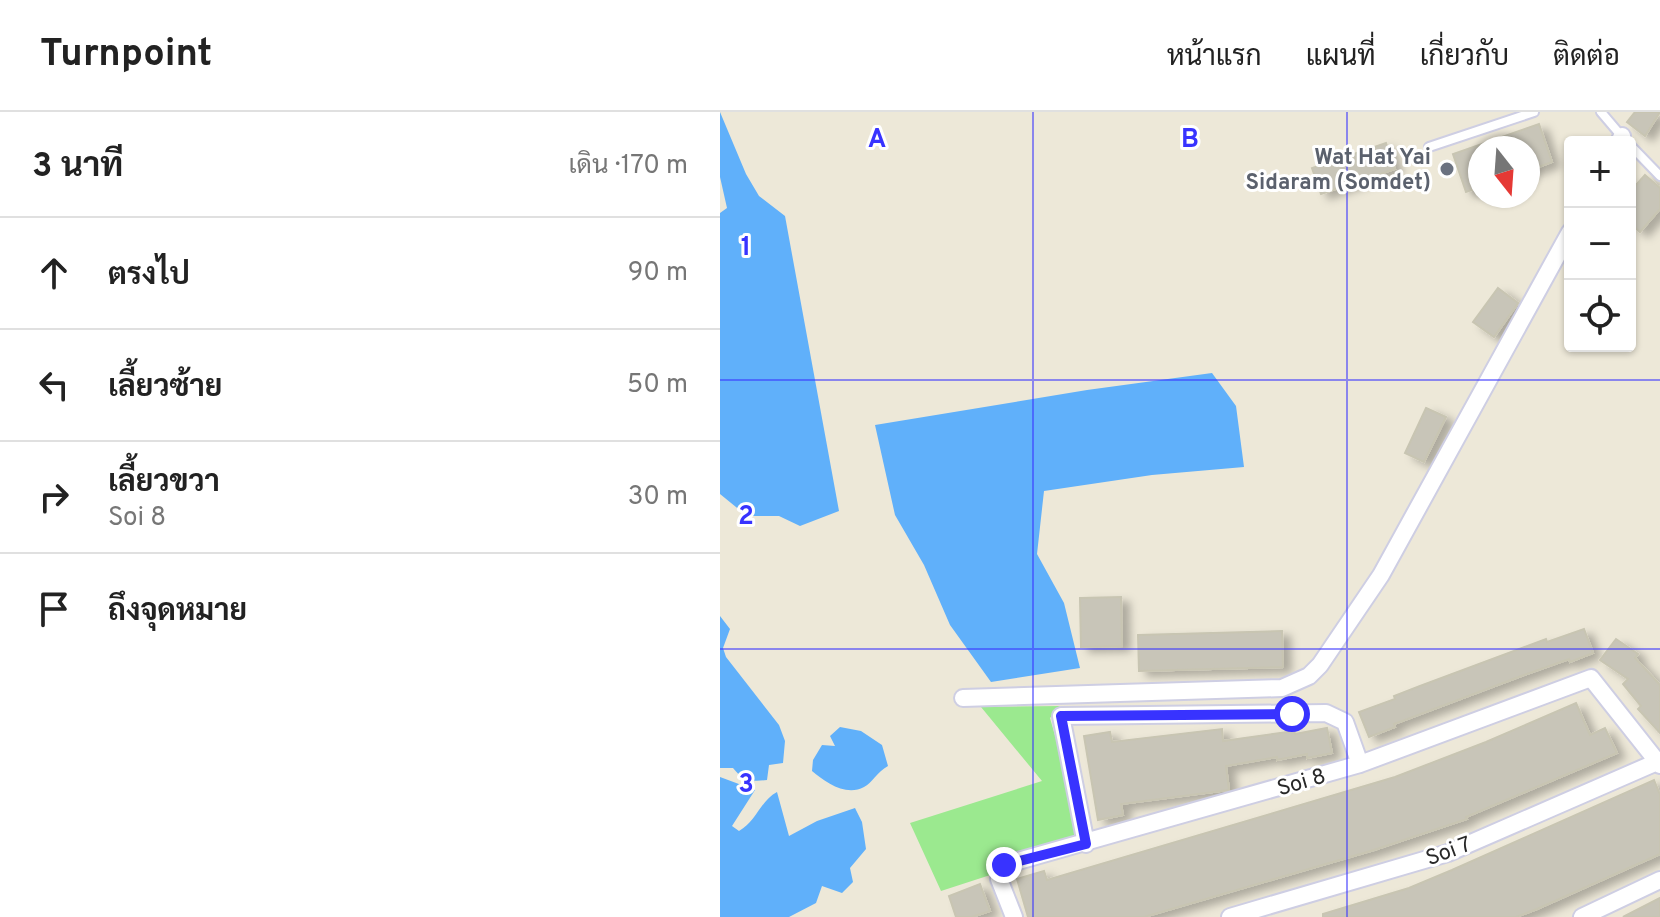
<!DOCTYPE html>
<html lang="th">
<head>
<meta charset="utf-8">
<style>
	:root { --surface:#fff; --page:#f2f2f2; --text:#222; --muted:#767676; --line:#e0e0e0 }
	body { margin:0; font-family:Overpass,Sarabun,sans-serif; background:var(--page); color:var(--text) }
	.controls { position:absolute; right:24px; top:24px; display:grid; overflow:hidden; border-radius:8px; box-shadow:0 2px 6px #0004 }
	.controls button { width:72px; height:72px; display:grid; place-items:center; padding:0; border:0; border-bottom:2px solid var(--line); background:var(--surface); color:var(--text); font:40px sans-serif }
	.compass { position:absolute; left:748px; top:24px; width:72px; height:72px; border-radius:50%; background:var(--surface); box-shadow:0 2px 6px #0004; rotate:163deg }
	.stop { position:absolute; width:24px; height:24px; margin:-18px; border:6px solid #3833ff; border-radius:50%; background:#fff }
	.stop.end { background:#3833ff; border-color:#fff; box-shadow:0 2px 8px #0008 }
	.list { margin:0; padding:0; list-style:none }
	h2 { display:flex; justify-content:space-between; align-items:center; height:104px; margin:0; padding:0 32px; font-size:34px }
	h2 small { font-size:26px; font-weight:400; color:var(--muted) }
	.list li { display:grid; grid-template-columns:52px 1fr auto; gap:24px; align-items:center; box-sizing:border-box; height:112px; padding:0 32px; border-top:2px solid var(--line) }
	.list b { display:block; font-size:30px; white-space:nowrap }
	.list p { margin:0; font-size:26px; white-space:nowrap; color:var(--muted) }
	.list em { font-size:26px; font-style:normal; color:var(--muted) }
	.icon { flex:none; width:44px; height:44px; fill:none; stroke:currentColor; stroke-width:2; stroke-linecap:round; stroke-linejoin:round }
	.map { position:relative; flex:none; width:940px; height:805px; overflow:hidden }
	header { display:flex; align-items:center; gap:48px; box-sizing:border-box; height:112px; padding:0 40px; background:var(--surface); border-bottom:2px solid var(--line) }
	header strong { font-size:38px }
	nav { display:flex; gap:44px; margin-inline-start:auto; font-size:28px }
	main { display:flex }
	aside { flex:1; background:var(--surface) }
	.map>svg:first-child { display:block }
</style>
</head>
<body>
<header>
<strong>Turnpoint</strong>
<nav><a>หน้าแรก</a><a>แผนที่</a><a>เกี่ยวกับ</a><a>ติดต่อ</a></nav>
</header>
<main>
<aside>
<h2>3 นาที<small>เดิน · 170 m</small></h2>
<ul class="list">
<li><svg class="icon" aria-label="ahead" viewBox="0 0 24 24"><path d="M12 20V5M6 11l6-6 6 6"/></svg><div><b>ตรงไป</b></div><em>90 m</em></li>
<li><svg class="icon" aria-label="left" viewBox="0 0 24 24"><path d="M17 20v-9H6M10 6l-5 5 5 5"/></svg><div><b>เลี้ยวซ้าย</b></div><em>50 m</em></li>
<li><svg class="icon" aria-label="right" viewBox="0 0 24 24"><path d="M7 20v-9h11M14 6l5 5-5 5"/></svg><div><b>เลี้ยวขวา</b><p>Soi 8</p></div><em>30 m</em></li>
<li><svg class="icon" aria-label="arrive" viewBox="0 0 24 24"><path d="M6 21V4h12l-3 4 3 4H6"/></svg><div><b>ถึงจุดหมาย</b></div></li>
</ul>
</aside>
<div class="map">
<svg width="940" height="805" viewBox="0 0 940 805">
	<defs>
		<filter id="shadow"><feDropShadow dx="8" dy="5" stdDeviation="4" flood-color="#0004"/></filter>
	</defs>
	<rect width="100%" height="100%" fill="#ede8d8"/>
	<path fill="#9be98f" d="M340,594l-10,12 36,126 -145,47 -31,-68 132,-42 -61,-74z"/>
	<path fill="#60b0fa" d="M0,0l26,62 13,22 26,20 54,295 -39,15 -21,-10h-32l-27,-22v-281l7,-5 -7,-31z
		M492,261l24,33 8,61 -92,8 -108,16 -7,63 27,49 16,65 -89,14 -41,-57 -26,-60 -29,-50 -20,-90 212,-35z
		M0,504l10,13 -7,19 3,9 53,68 6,16 -2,22 -14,2 -2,15c-15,2 -24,1 -34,-12h-13z
		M120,615l21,4 21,14 6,21c-11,6 -16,17 -24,21 -18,10 -39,-5 -52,-16l1,-11 9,-15 13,1 -5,-10z
		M0,665l35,13 -23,36 7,5c17,-9 21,-30 38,-39l12,44 28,-15 38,-13 7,14 4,27 -16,19 3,14 -11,11 -20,-7 -6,17 -27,14h-69z"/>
	<path fill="#c8c5b8" stroke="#c8c5b2" stroke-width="2" filter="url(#shadow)" d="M915,0h25l-15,24 -18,-14z
		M819,12l13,38 -24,9v-23h-48v39l-14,5 -13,-38z
		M666,31l9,26 -74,25 -9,-26z
		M925,63l15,13v21l-20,23 -10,-9v-44l6,6z
		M778,176l20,15 -24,34 -21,-15z
		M706,296l20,9 -22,45 -19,-9z
		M401,485l1,49 -41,1 -1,-49z
		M864,517l9,24 -23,9 -1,-3 -45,16 -130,49 1,3 -26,10 -10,-25 36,-13 -1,-3 26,-10 126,-47 1,3z
		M562,519l1,36 -144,4 -1,-36z
		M896,527l22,15 -3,4 25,27v48l-22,-24 3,-3 -18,-22 5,-5 -28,-19z
		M856,591l14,32 15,-7 12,25 -151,64 1,2 -93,31 -230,67h-116l-11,-38 27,-8 3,9 348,-103 91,-35z
		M607,616l5,25 -25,5v-4l-30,6v-3l-51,9 3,24 -108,14 2,11 -25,5 -14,-84 26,-4 2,10 110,-13 1,12 71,-10 1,3z
		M934,668l6,15v59l-123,55 -21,8h-193v-3l86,-26 43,-18z
		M260,772l10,27 -18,6h-16l-7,-21z
		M940,786v19h-37z"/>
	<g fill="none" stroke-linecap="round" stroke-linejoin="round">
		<defs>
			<path id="service" d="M881,0l23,27
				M910,33l30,31
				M709,35l105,-35"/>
			<path id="minor" d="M899,30l3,-6
				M243,586l319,-10 27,-12 11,-11 61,-90 189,-343
				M366,732l-25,-128 265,-3 19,9 15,42
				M294,805l-15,-38 5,-14 356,-101 231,-86 69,87
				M510,805l218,-64 209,-91
				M862,805l78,-37"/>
		</defs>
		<use href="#service" stroke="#cecee3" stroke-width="12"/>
		<use href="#minor" stroke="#cecee3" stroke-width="20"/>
		<use href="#service" stroke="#fff" stroke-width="8"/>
		<use href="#minor" stroke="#fff" stroke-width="16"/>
	</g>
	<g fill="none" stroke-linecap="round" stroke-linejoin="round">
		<path stroke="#3833ff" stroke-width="10" d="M284,753l82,-21 -25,-128 231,-2"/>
	</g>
	<path fill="none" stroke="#3833ff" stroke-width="2" stroke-opacity="0.55" d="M313,0v805M627,0v805M0,268h940M0,537h940"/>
	<circle fill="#6b7280" stroke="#fff" stroke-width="3" cx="727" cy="57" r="8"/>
	<g text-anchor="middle" stroke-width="6" stroke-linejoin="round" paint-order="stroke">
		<g font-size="22" font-weight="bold" fill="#5b616d" stroke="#fff" text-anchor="end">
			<text x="711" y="52">Wat Hat Yai<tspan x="711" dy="25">Sidaram (Somdet)</tspan></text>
		</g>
		<g font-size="22" fill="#282828" stroke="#fff">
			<text transform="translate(581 669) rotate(-16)" y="8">Soi 8</text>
			<text transform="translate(728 738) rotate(-20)" y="8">Soi 7</text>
		</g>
	</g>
	<g font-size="26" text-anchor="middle" font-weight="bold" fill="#3833ff" stroke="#fff" stroke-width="6" stroke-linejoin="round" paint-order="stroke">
		<text x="157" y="35">A</text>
		<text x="470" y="35">B</text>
		<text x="26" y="143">1</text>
		<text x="26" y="412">2</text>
		<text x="26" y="680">3</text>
	</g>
</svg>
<div class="controls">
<button>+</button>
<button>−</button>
<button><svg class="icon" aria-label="locate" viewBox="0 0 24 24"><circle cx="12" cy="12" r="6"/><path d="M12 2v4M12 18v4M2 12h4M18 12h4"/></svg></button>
</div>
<svg class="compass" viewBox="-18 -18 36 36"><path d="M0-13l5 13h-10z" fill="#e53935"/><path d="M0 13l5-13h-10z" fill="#767676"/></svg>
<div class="stop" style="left:572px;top:602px"></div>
<div class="stop end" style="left:284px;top:753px"></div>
</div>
</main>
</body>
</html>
